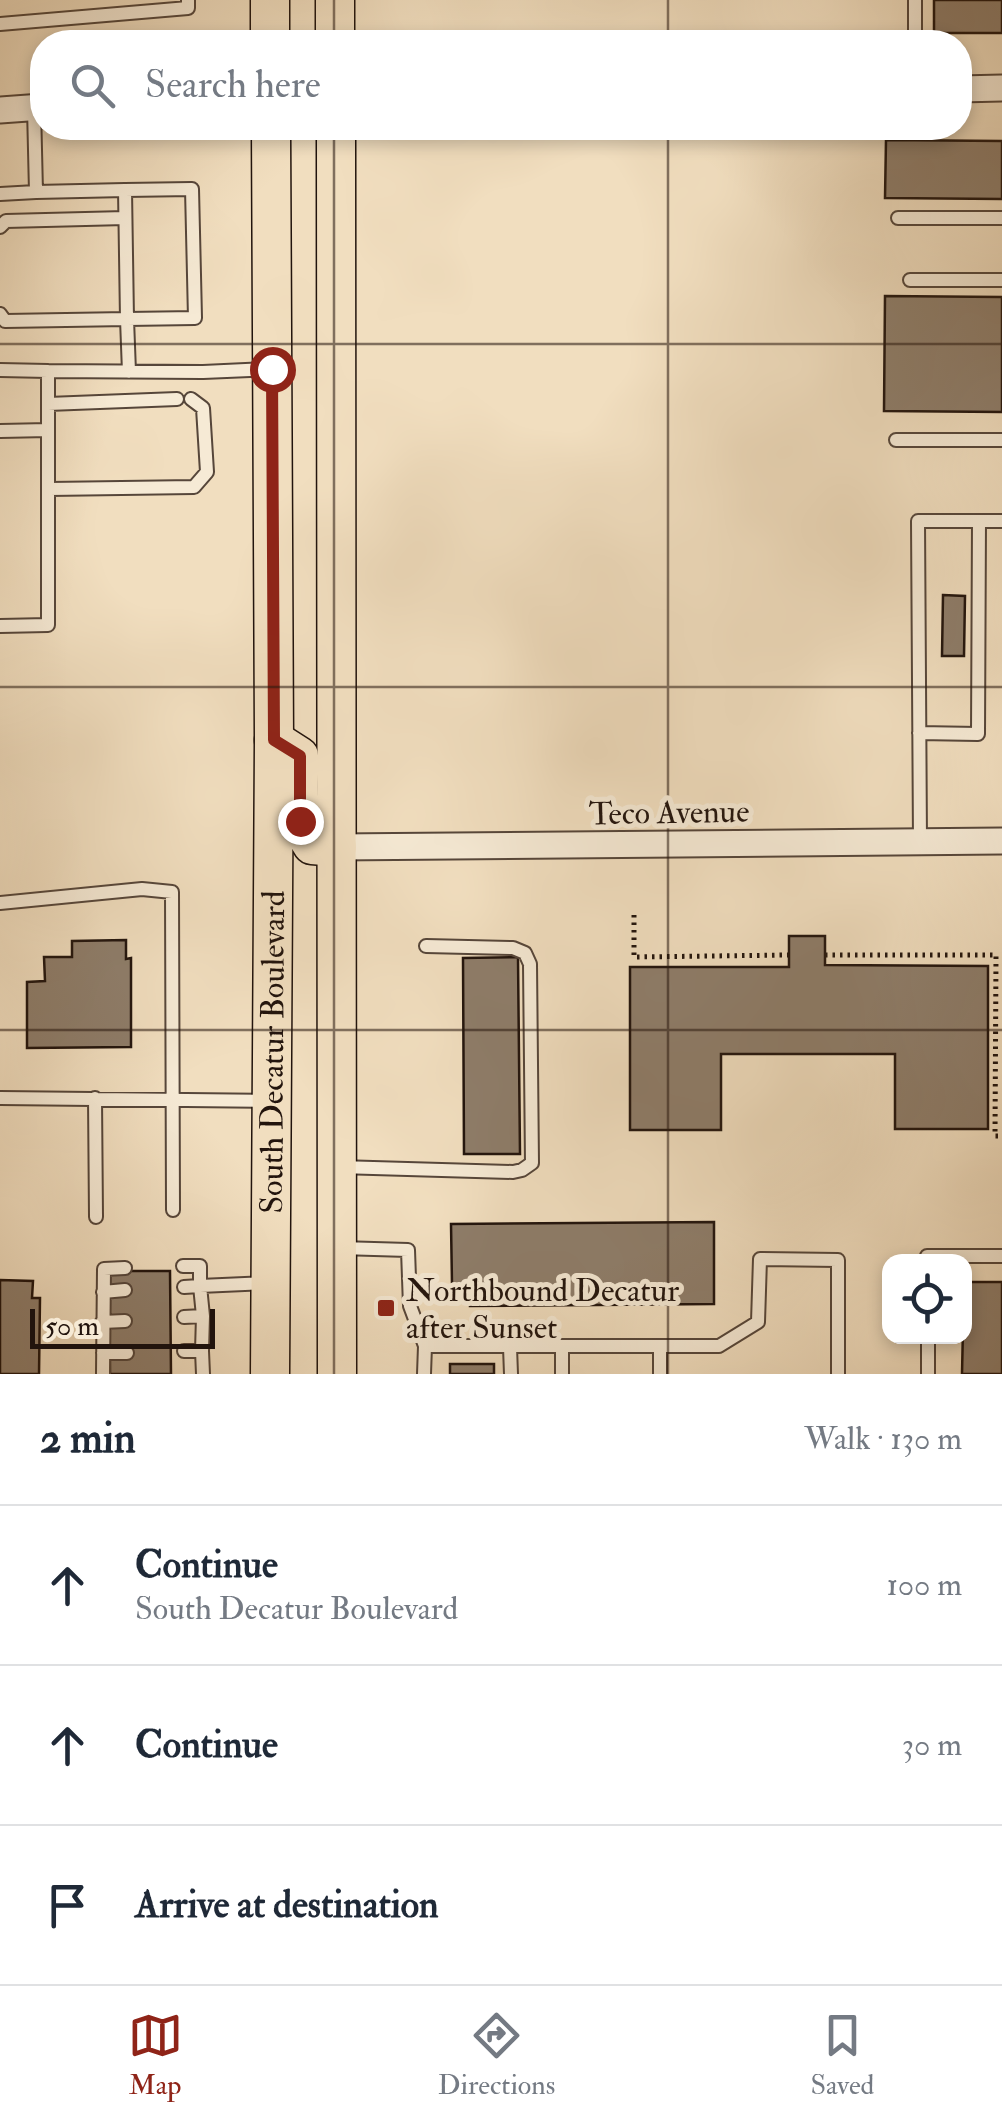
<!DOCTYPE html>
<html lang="en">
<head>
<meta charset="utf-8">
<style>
	:root { --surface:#fff; --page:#f6f6f7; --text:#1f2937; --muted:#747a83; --line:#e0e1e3; --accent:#8f2418 }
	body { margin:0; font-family:"IM FELL Double Pica",serif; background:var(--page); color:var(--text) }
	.controls { position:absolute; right:30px; bottom:30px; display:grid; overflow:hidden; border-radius:20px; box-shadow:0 5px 15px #0003 }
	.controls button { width:90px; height:90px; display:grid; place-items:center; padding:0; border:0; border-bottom:2px solid var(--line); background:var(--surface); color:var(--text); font:50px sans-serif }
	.scale { position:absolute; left:30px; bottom:25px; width:185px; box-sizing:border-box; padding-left:10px; border:5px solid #22140d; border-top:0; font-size:28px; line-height:35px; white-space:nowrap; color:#22140d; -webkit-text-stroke:8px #f6ead5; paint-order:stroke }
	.stop { position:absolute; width:30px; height:30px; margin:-22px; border:8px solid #8f2418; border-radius:50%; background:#fff }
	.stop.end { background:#8f2418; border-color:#fff; box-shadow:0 2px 10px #0008 }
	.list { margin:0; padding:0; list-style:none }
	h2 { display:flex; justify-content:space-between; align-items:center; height:130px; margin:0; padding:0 40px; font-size:42px }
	h2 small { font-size:32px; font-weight:400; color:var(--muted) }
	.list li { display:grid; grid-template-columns:65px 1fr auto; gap:30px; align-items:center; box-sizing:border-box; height:160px; padding:0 40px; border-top:2px solid var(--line) }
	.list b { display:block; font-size:38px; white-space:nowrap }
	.list p { margin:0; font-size:32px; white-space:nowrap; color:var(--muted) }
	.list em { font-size:32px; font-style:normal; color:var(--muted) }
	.icon { flex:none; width:55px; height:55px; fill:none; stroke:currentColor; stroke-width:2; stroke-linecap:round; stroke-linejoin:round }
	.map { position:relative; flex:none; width:1002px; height:1374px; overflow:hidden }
	.search { position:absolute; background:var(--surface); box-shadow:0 5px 15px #0003; left:30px; right:30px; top:30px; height:110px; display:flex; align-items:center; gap:25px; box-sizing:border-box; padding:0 35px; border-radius:40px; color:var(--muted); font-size:38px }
	.sheet { height:610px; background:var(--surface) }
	nav { display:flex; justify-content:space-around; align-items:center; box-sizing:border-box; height:140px; border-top:2px solid var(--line); background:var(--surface); font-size:28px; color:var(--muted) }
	nav a { display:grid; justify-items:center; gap:5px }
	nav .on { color:var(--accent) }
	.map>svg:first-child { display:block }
</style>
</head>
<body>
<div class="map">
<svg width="1002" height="1374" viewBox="0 0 1002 1374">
	<rect width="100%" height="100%" fill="#f1debf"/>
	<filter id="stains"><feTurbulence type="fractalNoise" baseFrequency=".002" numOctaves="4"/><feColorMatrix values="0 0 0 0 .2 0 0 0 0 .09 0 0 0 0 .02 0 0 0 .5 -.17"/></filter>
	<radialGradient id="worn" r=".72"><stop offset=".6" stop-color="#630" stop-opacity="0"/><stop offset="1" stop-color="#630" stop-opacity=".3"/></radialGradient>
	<path fill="#8e7d6a" stroke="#22140d" stroke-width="2.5" d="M934,0h68v33h-68z
		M886,140l116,1v58l-117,-1z
		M885,296l117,1v115l-118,-1z
		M943,595l22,1 -1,60h-22z
		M789,936h36v29l163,1v163h-93v-75h-174v76h-91v-163h159z
		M126,940v19l5,-1v89l-104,1v-66l18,-1 -1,-24h28v-16z
		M518,957l2,197h-56l-1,-196z
		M714,1222v82l-244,2v-22h-18l-1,-60z
		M109,1271h61l1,103h-61z
		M0,1280l33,1 -1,17h8l-1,76h-39z
		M964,1282h38v92h-40z
		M450,1364h44v10h-44z"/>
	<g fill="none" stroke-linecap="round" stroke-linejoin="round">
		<defs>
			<path id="service" d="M915,0v36
				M0,24l188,-16v-8
				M36,192l89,-2 2,129 68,-1 -3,-129 -67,1
				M0,194l36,-2 -2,-84
				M898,218h104
				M0,227l6,-6 119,-3
				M910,280h92
				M0,314l5,7 122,-2 2,53
				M0,370l48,1v254l-48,1
				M48,371l155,1 67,-3
				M48,404l129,-5
				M0,431l48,-1
				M896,440h106
				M49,489l145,-2 13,-15 -4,-64 -12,-9
				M919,733l59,1 1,-213
				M920,841l-2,-320h84
				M0,903l142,-14 30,3 1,318
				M0,1098l269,3
				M95,1098l1,119
				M339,1167l174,5 9,-2 10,-7 -2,-199 -5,-11 -12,-5 -87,-2
				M340,1248l68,2 2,56 15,40 -1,28
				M927,1262v-6h75
				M183,1266h17v20l65,-3
				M184,1287l16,-1 3,30
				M103,1292l22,-2
				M184,1317l19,-1 -1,35h-18
				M102,1322l23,-1
				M928,1336v38
				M425,1346h294l39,-24 2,-63 78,1v114
				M510,1347l1,27
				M562,1347v27
				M202,1351l1,23
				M103,1353h24
				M103,1374l1,-105 21,-1
				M660,1374v-28"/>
			<path id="minor" d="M960,89l42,-1
				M0,110l42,-3
				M337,847l665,-6"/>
			<g id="primary">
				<path d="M270,0v42"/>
				<path d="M335,0v42"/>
				<path d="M336,128l1,1246"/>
				<path d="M274,740l25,16c1,30 -5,64 13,89l25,2"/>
				<path id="s1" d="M270,1374l4,-634 -3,-612"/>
			</g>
		</defs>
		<use href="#service" stroke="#56463a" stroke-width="16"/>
		<use href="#minor" stroke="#56463a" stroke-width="29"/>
		<use href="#primary" stroke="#22140d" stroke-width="41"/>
		<path stroke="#22140d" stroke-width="5" stroke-dasharray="2.5 5" stroke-linecap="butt" d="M634,915v42l155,-2
			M825,955h171l-1,181h7"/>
		<use href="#service" stroke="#f6ead5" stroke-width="12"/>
		<use href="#minor" stroke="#f6ead5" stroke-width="25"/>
		<use href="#primary" stroke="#f1debf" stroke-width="38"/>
	</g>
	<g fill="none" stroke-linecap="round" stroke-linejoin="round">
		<path stroke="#8f2418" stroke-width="12" d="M272,369l2,371 26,16v65"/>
	</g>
	<path fill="none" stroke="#22140d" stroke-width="2.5" stroke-opacity="0.55" d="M334,0v42M668,0v42M334,128v1246M668,128v1246M0,344h1002M0,687h1002M0,1030h1002"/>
	<rect fill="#8f2418" stroke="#f6ead5" stroke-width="4" x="376" y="1298" width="20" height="20" rx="5"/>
	<g text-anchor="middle" stroke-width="10" stroke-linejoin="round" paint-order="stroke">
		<g font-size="32" fill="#22140d" stroke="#f6ead5">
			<text transform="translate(669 812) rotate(-1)" y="11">Teco Avenue</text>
			<text dy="11" stroke="none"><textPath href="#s1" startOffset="322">South Decatur Boulevard</textPath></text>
		</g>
		<g font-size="32" fill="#22140d" stroke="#f6ead5" text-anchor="start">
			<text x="406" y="1301">Northbound Decatur<tspan x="406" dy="37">after Sunset</tspan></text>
		</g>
	</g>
	<rect width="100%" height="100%" filter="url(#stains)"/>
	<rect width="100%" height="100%" fill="url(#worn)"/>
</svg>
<div class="controls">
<button><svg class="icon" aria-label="locate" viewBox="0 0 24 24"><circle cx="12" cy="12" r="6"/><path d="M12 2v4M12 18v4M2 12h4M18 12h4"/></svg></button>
</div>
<div class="scale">50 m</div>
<div class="stop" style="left:272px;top:369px"></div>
<div class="stop end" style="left:300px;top:821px"></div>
<div class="search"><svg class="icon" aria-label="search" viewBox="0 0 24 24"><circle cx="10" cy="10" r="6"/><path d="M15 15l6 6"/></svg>Search here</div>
</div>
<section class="sheet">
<h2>2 min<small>Walk · 130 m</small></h2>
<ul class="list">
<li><svg class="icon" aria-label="ahead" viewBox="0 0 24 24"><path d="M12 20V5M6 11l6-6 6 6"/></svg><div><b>Continue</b><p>South Decatur Boulevard</p></div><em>100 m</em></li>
<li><svg class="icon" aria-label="ahead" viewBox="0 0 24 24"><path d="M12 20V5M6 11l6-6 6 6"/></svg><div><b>Continue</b></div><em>30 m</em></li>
<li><svg class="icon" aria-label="arrive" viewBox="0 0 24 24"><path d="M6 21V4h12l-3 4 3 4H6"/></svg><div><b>Arrive at destination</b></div></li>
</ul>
</section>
<nav>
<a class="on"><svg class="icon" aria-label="map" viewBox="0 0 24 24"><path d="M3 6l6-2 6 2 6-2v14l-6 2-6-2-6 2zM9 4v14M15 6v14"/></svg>Map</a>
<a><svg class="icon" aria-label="directions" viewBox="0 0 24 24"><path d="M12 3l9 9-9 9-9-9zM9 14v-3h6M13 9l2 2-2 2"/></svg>Directions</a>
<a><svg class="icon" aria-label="saved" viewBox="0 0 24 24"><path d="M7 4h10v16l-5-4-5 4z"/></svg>Saved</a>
</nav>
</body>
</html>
